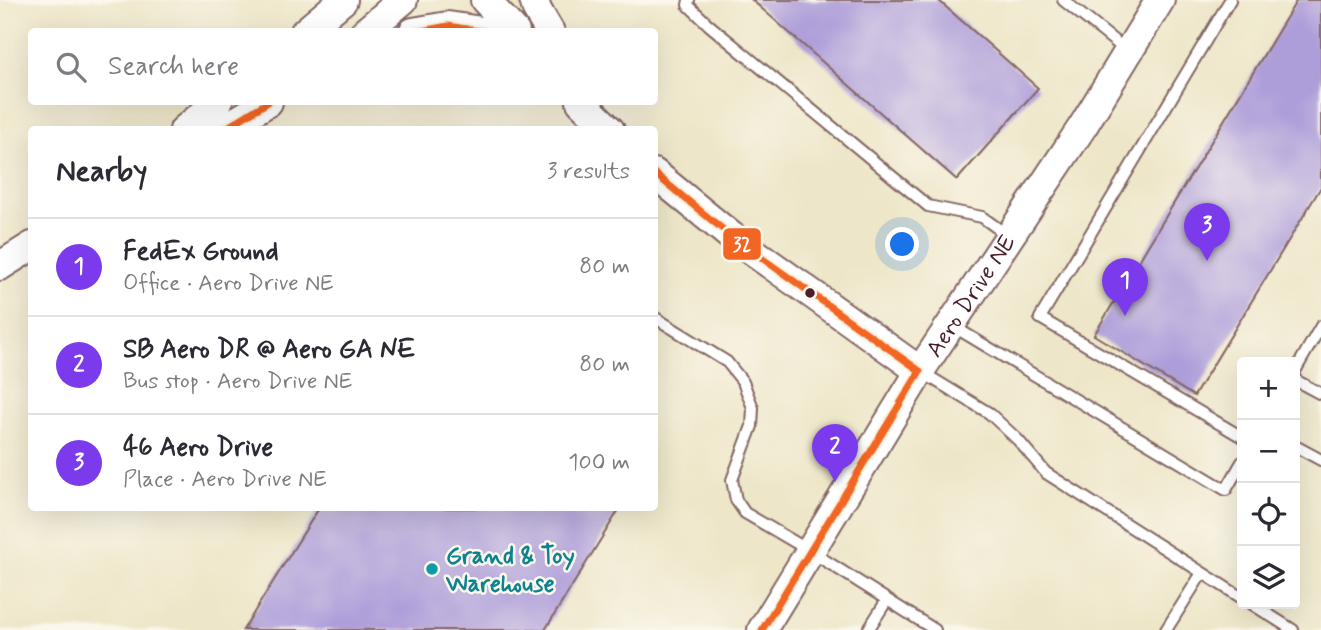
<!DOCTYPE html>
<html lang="en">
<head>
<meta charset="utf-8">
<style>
	:root { --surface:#fff; --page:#f2f2f3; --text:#2b2b33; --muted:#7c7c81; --line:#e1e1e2; --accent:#7c3aed }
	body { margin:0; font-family:Mynerve,sans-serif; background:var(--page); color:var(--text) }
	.controls { position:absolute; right:21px; bottom:21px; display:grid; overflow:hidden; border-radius:7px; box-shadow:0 7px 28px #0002 }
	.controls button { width:63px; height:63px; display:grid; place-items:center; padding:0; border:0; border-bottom:2px solid var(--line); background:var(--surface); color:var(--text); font:35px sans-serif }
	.you { position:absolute; left:903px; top:245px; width:24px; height:24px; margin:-18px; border:5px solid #fff; border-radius:50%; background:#1a73e8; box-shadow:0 0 0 10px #1a73e833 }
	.badge { display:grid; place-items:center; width:46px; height:46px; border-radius:50%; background:var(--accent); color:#fff; font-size:23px; font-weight:700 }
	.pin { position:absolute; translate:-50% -58px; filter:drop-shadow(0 2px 4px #0008) }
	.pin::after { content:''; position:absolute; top:37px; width:24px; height:21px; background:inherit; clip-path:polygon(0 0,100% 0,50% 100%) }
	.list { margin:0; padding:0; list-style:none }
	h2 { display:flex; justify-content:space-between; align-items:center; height:91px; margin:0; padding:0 28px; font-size:30px }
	h2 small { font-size:23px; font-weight:400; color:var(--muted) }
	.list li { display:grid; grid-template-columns:46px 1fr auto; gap:21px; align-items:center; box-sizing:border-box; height:98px; padding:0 28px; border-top:2px solid var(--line) }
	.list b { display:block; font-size:26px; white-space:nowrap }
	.list p { margin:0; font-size:23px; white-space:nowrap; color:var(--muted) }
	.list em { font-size:23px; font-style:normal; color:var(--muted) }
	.icon { flex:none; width:38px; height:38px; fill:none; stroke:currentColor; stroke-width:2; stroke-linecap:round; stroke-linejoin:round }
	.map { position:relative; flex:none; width:1321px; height:630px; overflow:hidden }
	.search { position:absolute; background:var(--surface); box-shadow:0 7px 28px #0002; left:28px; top:28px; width:630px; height:77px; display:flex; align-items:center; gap:18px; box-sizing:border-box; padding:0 24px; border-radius:7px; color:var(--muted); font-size:26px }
	.panel { position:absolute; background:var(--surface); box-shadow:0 7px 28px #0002; left:28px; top:126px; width:630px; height:385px; border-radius:7px }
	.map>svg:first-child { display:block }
</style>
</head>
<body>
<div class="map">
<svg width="1321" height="630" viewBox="0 0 1321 630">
	<rect width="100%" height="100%" fill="#fbf7ec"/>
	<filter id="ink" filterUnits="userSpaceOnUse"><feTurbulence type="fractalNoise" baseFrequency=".0143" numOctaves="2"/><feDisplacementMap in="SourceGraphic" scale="14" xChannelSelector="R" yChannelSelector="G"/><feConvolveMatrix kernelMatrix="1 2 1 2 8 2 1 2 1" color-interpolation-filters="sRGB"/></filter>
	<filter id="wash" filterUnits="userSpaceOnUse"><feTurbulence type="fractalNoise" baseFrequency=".00686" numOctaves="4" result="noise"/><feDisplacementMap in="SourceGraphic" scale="28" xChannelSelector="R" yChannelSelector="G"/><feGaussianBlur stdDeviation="1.57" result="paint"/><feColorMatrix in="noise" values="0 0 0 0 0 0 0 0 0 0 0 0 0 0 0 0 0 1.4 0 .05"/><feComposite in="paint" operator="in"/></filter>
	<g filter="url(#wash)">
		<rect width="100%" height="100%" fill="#ede6c8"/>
		<g id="blocks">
			<path fill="#ad9dd9" d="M752,0h186l100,88 -81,92z
				M1297,0h24v187l-127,209 -100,-61z
				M319,508h301l-75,122h-302z"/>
		</g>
	</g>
	<g filter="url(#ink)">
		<use href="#blocks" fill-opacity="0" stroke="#836562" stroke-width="2"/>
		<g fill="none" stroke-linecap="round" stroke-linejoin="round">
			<defs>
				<path id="service" d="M689,0l-1,5 21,20 219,181 54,11 25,18
					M1063,0l65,52
					M1230,0l-190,318 202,119
					M654,317l73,45 16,20 10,26 -1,18 -20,54 4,20 9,13 65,38 125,79
					M951,325l275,165 16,-28
					M920,371l69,42 29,27 28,33 196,125
					M1295,371l26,-45
					M1295,380l26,14
					M1295,446l26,14
					M1252,604l41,26
					M868,630l19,-30
					M1166,630l36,-57"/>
				<g id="tertiary">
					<path d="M485,0l30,32"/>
					<path d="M534,0l3,10 13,22"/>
					<path d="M305,32l38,-32"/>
					<path d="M365,32l38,-32"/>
					<path d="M413,32l35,-6 40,6"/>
					<path d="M581,102l29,28"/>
					<path d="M184,130l34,-28"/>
					<path d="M222,130l46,-28"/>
					<path d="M654,173l77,63 189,135"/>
					<path d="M0,266l32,-20"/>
					<path id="s1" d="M762,630l158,-259 163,-245 77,-126"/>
				</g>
			</defs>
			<use href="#service" stroke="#836562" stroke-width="14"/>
			<use href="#tertiary" stroke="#836562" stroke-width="32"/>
			<use href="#service" stroke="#fff" stroke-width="10"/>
			<use href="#tertiary" stroke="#fff" stroke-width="28"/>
			<defs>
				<path id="bus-1" d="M416,32l32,-6 37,6
					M223,130l45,-28
					M654,173l77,63 189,135
					M762,630l158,-259"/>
			</defs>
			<use href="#bus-1" stroke="#fbf7ec" stroke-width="12"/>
			<use href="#bus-1" stroke="#f26522" stroke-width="7"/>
		</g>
	</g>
	<circle fill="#4a1f2b" stroke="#fbf7ec" stroke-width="2.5" cx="810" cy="293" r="6"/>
	<circle fill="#0f9aa8" stroke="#fbf7ec" stroke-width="2.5" cx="432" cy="569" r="7"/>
	<g text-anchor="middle" stroke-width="5" stroke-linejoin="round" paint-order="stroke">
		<g font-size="24" fill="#4a1f2b" stroke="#fbf7ec">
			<text dy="8" stroke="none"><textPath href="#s1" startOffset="394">Aero Drive NE</textPath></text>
		</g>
		<g font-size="24" font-weight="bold" fill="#0d838f" stroke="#fbf7ec" text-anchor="start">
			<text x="446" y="563">Grand &amp; Toy<tspan x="446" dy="28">Warehouse</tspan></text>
		</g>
	</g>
	<rect stroke="#fbf7ec" stroke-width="2.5" x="722" y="227" width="40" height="34" rx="7" fill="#f26522"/>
	<g font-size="19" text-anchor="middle" font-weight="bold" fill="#fff">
		<text x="742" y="251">32</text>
	</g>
</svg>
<div class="controls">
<button>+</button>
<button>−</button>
<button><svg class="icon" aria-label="locate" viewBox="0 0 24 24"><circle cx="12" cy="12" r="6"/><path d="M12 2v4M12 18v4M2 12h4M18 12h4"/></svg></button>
<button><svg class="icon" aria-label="layers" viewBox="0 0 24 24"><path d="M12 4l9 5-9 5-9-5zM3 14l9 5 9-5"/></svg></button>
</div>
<div class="you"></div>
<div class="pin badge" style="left:1125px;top:316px">1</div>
<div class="pin badge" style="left:835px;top:482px">2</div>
<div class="pin badge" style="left:1207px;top:261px">3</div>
<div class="search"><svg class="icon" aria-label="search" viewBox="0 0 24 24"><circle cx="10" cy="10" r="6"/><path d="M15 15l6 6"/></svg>Search here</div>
<section class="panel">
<h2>Nearby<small>3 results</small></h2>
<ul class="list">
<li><span class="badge">1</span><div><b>FedEx Ground</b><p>Office · Aero Drive NE</p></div><em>80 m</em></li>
<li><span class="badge">2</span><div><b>SB Aero DR @ Aero GA NE</b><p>Bus stop · Aero Drive NE</p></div><em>80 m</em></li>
<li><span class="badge">3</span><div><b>46 Aero Drive</b><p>Place · Aero Drive NE</p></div><em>100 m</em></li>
</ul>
</section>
</div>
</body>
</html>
